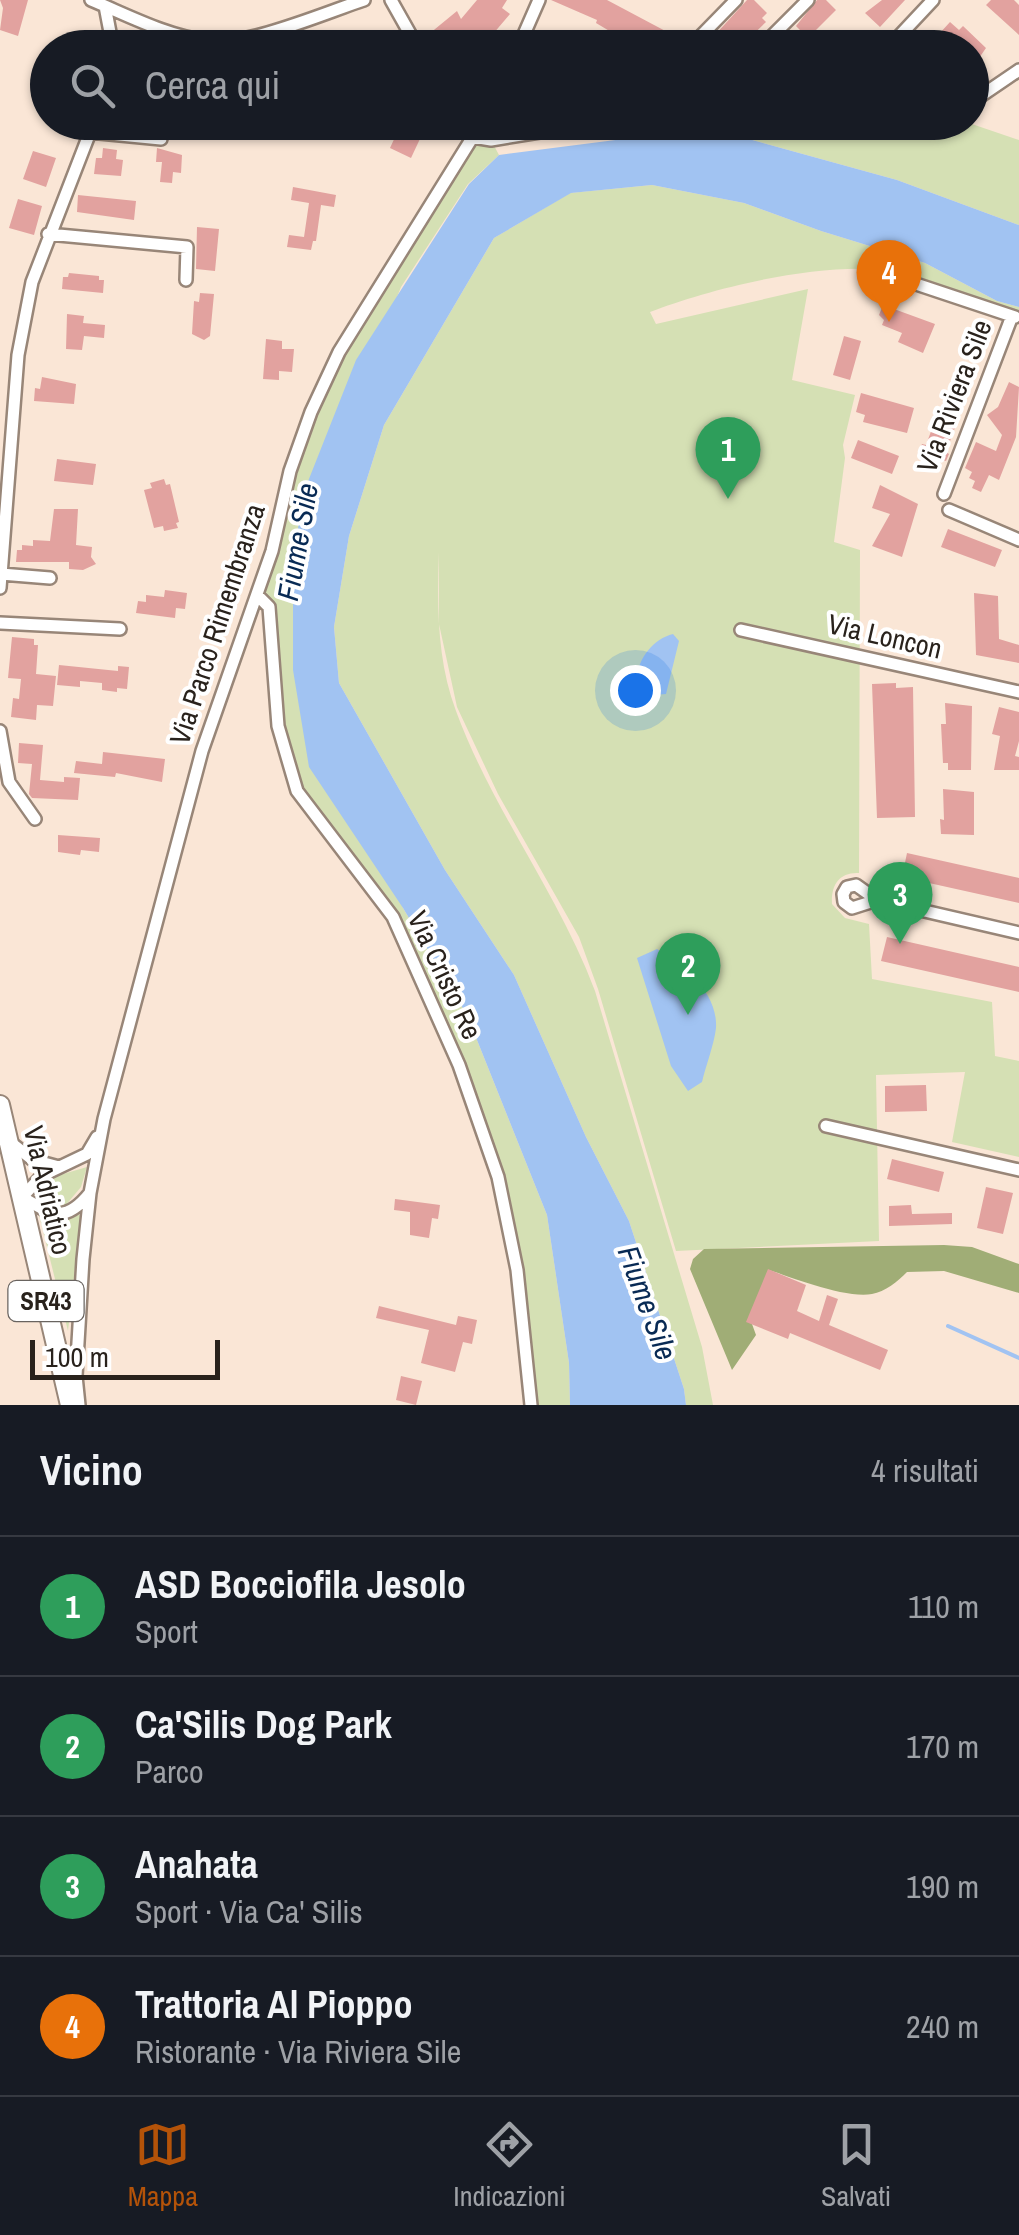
<!DOCTYPE html>
<html lang="it">
<head>
<meta charset="utf-8">
<style>
	:root { --surface:#171b24; --page:#20242c; --text:#f1f3f6; --muted:#9ea1a6; --line:#363941; --accent:#b45309 }
	body { margin:0; font-family:"Archivo Narrow",sans-serif; background:var(--page); color:var(--text) }
	.scale { position:absolute; left:30px; bottom:25px; width:190px; box-sizing:border-box; padding-left:10px; border:5px solid #29221c; border-top:0; font-size:28px; line-height:35px; white-space:nowrap; color:#29221c; -webkit-text-stroke:8px #fff; paint-order:stroke }
	.you { position:absolute; left:635px; top:690px; width:35px; height:35px; margin:-25px; border:8px solid #fff; border-radius:50%; background:#1a73e8; box-shadow:0 0 0 15px #1a73e833 }
	.badge { display:grid; place-items:center; width:65px; height:65px; border-radius:50%; background:var(--accent); color:#fff; font-size:32px; font-weight:700 }
	.pin { position:absolute; translate:-50% -82px; filter:drop-shadow(0 2px 5px #0008) }
	.pin::after { content:''; position:absolute; top:52px; width:35px; height:30px; background:inherit; clip-path:polygon(0 0,100% 0,50% 100%) }
	.list { margin:0; padding:0; list-style:none }
	h2 { display:flex; justify-content:space-between; align-items:center; height:130px; margin:0; padding:0 40px; font-size:42px }
	h2 small { font-size:32px; font-weight:400; color:var(--muted) }
	.list li { display:grid; grid-template-columns:65px 1fr auto; gap:30px; align-items:center; box-sizing:border-box; height:140px; padding:0 40px; border-top:2px solid var(--line) }
	.list b { display:block; font-size:38px; white-space:nowrap }
	.list p { margin:0; font-size:32px; white-space:nowrap; color:var(--muted) }
	.list em { font-size:32px; font-style:normal; color:var(--muted) }
	.icon { flex:none; width:55px; height:55px; fill:none; stroke:currentColor; stroke-width:2; stroke-linecap:round; stroke-linejoin:round }
	.map { position:relative; flex:none; width:1019px; height:1405px; overflow:hidden }
	.search { position:absolute; background:var(--surface); box-shadow:0 2px 8px #0004; left:30px; right:30px; top:30px; height:110px; display:flex; align-items:center; gap:25px; box-sizing:border-box; padding:0 35px; border-radius:55px; color:var(--muted); font-size:38px }
	.sheet { height:690px; background:var(--surface) }
	nav { display:flex; justify-content:space-around; align-items:center; box-sizing:border-box; height:140px; border-top:2px solid var(--line); background:var(--surface); font-size:28px; color:var(--muted) }
	nav a { display:grid; justify-items:center; gap:5px }
	nav .on { color:var(--accent) }
	.map>svg:first-child { display:block }
</style>
</head>
<body>
<div class="map">
<svg width="1019" height="1405" viewBox="0 0 1019 1405">
	<rect width="100%" height="100%" fill="#fae6d6"/>
	<path fill="#d5e0b4" d="M719,122h247l53,18v85l-122,-45 -188,-52z
		M473,137l18,3 8,15 -31,29 -67,103 -108,269 110,352 64,107 80,200 22,148 1,42h-39l-33,-229 -39,-111 -66,-148 -96,-126 -19,-65 -7,-106 -14,-25 33,-124 49,-119z
		M652,185l92,18 77,28 104,32 72,38 22,6v7c-20,-7 -40,-12 -59,-20 -15,-5 -29,-13 -43,-18 -70,-22 -200,10 -267,36l6,12 152,-35 -16,91 63,15 -12,50 2,13 -11,84 26,8 -1,323c-20,-1 -28,12 -27,31l13,14 24,6 3,55 120,23 3,54 24,5v96l-67,-15 13,-70 -89,3 3,166 -203,10 -78,-262 -19,-52 -81,-143 -41,-87 -18,-83v-72c-2,54 -2,108 17,159 36,98 102,182 139,280l107,356 11,58h-27l-2,-16 -55,-168 -43,-84 -72,-162 -69,-105 -106,-187 -5,-56 15,-91 35,-111 110,-187 76,-45z
		M87,1167l-6,20 -16,19 -11,1 -20,-10 12,-18z
		M81,1214l-13,117 -29,-116 24,6z"/>
	<path fill="#a0ad76" d="M944,1245l28,2 47,17v29l-75,-22 -37,1c-9,9 -22,20 -35,22 -25,5 -79,-16 -103,-24l-17,54 4,11 -24,35 -42,-101 3,-10 11,-10z"/>
	<path fill="#a1c3f2" d="M709,128l188,52 122,45v82l-22,-6 -72,-38 -104,-32 -77,-28 -92,-18 -81,8 -77,45 -110,187 -35,111 -15,91 5,56 106,187 69,105 72,162 43,84 55,168 2,16h-116l-1,-42 -22,-148 -80,-200 -64,-107 -94,-141 -16,-97v-114l12,-67 51,-129 113,-176 30,-29z
		M673,634l6,7 -13,53 -12,1 -16,-11c-4,-21 14,-45 35,-50z
		M657,949c27,17 61,43 59,79 -2,17 -10,37 -14,54l-14,9 -17,-25 -34,-108z"/>
	<g fill="none" stroke-linecap="round" stroke-linejoin="round">
		<path stroke="#a1c3f2" stroke-width="4" d="M948,1326l71,32"/>
	</g>
	<path fill="#e2a29f" d="M0,0h28l-10,36 -18,-6 3,-22z
		M477,0h30l-5,8 8,6 -23,27 10,7h-57l-11,-14 28,-23 4,8z
		M551,0h56l64,34 -6,14h-27l-42,-25 1,-3z
		M747,0h7l13,13 -5,5 4,4 -27,26h-36z
		M817,0h9l10,10 -28,28 -12,-12z
		M882,0h23l-25,27 -15,-14z
		M991,0h23l5,5v30l-33,-30z
		M950,22l9,8 4,-4 23,22 -9,13 -3,-3 -2,3v-13h-14l-18,-15z
		M402,122l24,4 -15,32 -21,-10z
		M103,148l14,2 -1,9 7,1 -2,16 -27,-2 2,-16h6z
		M157,148l25,7 -1,18 -8,-1 -1,11 -12,-1 2,-20h-6z
		M33,151l23,7 -10,29 -23,-8z
		M293,187l43,8 -2,12 -13,-2 -5,36h-3l-2,9 -24,-3 2,-12 15,2 5,-34 -18,-3z
		M78,195l58,6 -2,19 -57,-8z
		M18,199l24,7 -8,29 -25,-7z
		M197,227l22,2 -4,42 -19,-2z
		M69,273l30,3v4h5l-1,13 -41,-4 1,-12h5z
		M200,293l14,1 -4,42 -6,4 -12,-6 2,-33 5,1z
		M883,305l52,19 -12,29 -25,-11 4,-9 -20,-8 2,-5 -5,-5z
		M67,314l17,2 -1,7 22,2 -1,13 -20,-2 -2,14 -16,-1z
		M844,336l17,5 -11,39 -17,-5z
		M266,339l16,2v8h12l-2,23 -13,-1v9l-16,-1z
		M42,377l34,7 -2,20 -40,-3 1,-13 5,1z
		M1009,382l10,5 -3,50 -17,43 -10,-5 -8,17 -9,-4 3,-7 -6,-3 3,-6 -7,-4 11,-26 20,9 6,-16 -15,-20 11,-8z
		M861,393l53,15 -7,25 -44,-11 2,-7 -9,-3z
		M937,415l20,7 -11,30 3,2 -3,7 -28,-8 4,-9 4,1z
		M858,440l41,16 -7,18 -41,-16z
		M57,459l39,5 -3,21 -39,-4z
		M164,479l2,6 4,-1 9,38 -3,1 2,5 -14,3 -1,-5 -9,2 -10,-38 8,-2 -2,-5z
		M880,485l38,19 -16,53 -30,-11 18,-32 -18,-6z
		M54,509h24l-2,36 16,2 -1,10 5,7 -13,6 -14,-1v-7h-53l1,-12h5v-5l11,1v-6l17,1z
		M948,529l54,21 -7,17 -54,-20z
		M165,590l22,3 -2,16 -9,-1 -1,10 -39,-5 2,-12 8,1v-7l18,2z
		M974,593l24,3 1,43 20,6v18l-43,-8z
		M12,637l22,2v6h4l-2,29 20,2 -3,30 -16,-1 -1,15 -25,-3 2,-19 6,1 2,-20 -13,-1z
		M59,665l59,6v-5l11,1 -2,22 -10,-1v4l-15,-2v-7l-22,-2v6l-23,-2z
		M896,683v5l17,-1 2,130 -38,1 -5,-134z
		M945,703l27,3 -1,64h-23v-7h-5l-2,-39h5z
		M999,707l20,5v29l-4,15 4,1v13h-25l6,-34 -8,-2z
		M19,743l24,2 -3,35 24,2v-5l16,1 -2,22 -46,-2 -3,-4 3,-30 -14,-1z
		M103,752l62,7 -3,23 -46,-9 -1,4 -41,-4 2,-12 26,3z
		M943,789l31,3v43l-33,-1 -1,-15 4,1z
		M58,835l42,3 -1,14 -18,-2 -1,5 -22,-3z
		M907,853l112,25v25l-117,-26z
		M887,937l132,30v25l-138,-31z
		M926,1085l1,26 -42,1v-26z
		M892,1159l52,13 -5,20 -52,-13z
		M986,1187l27,6 -10,41 -26,-6z
		M395,1199l45,6 -2,14 -6,-1 -3,20 -19,-3v-23l-16,-2z
		M911,1205l1,9 40,-1v11l-63,2v-20z
		M768,1269l38,16 -9,26 22,10 8,-26 11,4 -9,26 59,25 -8,20 -90,-37 -2,6 -42,-17z
		M379,1306l77,19 2,-9 19,4 -5,24 -9,-2 -8,30 -34,-9 8,-33 -53,-12z
		M401,1376l21,5 -6,24 -20,-5z"/>
	<g fill="none" stroke-linecap="round" stroke-linejoin="round">
		<defs>
			<path id="street" d="M91,0c36,15 78,37 117,41 41,5 116,-28 156,-41
				M391,0l27,48
				M105,6l8,42
				M518,48l21,-48
				M689,48l47,-48
				M760,48l48,-48
				M888,48l45,-48
				M972,102l47,-32
				M460,122l6,11 7,4
				M89,132l72,7
				M473,137l18,3 111,-18
				M48,234l139,13 -1,33
				M882,292l10,-16 123,41
				M944,494l68,-178
				M949,510l70,30
				M1,574l49,4
				M0,588l18,-233 14,-73 62,-160
				M257,595l12,12 9,119 19,65 96,126 66,148 39,112 19,93 14,135
				M0,623l120,6
				M741,630l278,62
				M0,731l9,51 26,37
				M877,900l-25,8 -8,-6 -1,-8 4,-7 9,-2 21,15 142,33
				M826,1126l193,44
				M10,1142l23,18 26,7
				M90,1193c-25,31 -38,22 -68,4l21,-22 44,-21 10,-17
				M79,1405l-3,-29 7,-117 7,-66 14,-74 98,-368 70,-200 18,-80 21,-59 28,-60 143,-230"/>
			<path id="primary" d="M0,1105l70,300"/>
		</defs>
		<use href="#street" stroke="#988678" stroke-width="16"/>
		<use href="#primary" stroke="#988678" stroke-width="22"/>
		<use href="#street" stroke="#fff" stroke-width="11"/>
		<use href="#primary" stroke="#fff" stroke-width="18"/>
	</g>
	<g text-anchor="middle" stroke-width="8" stroke-linejoin="round" paint-order="stroke">
		<rect fill="#fff" stroke="#696460" stroke-width="2.5" x="8.5" y="1281" width="75" height="40" rx="8"/>
		<g font-size="25" font-weight="bold" fill="#29221c">
			<text x="46" y="1310">SR43</text>
		</g>
		<g font-size="28" fill="#29221c" stroke="#fff">
			<text transform="translate(954 396) rotate(-69)" y="10">Via Riviera Sile</text>
			<text transform="translate(217 624) rotate(-72)" y="10">Via Parco Rimembranza</text>
			<text transform="translate(885 636) rotate(13)" y="10">Via Loncon</text>
			<text transform="translate(445 975) rotate(65)" y="10">Via Cristo Re</text>
			<text transform="translate(48 1190) rotate(77)" y="10">Via Adriatico</text>
		</g>
		<g font-size="30" font-style="italic" fill="#082a54" stroke="#fff">
			<text transform="translate(298 542) rotate(-80)" y="10">Fiume Sile</text>
			<text transform="translate(647 1303) rotate(70)" y="10">Fiume Sile</text>
		</g>
	</g>
</svg>
<div class="scale">100 m</div>
<div class="you"></div>
<div class="pin badge" style="left:728px;top:499px;background:#2e9e5b">1</div>
<div class="pin badge" style="left:688px;top:1015px;background:#2e9e5b">2</div>
<div class="pin badge" style="left:900px;top:944px;background:#2e9e5b">3</div>
<div class="pin badge" style="left:889px;top:322px;background:#e8710a">4</div>
<div class="search"><svg class="icon" aria-label="search" viewBox="0 0 24 24"><circle cx="10" cy="10" r="6"/><path d="M15 15l6 6"/></svg>Cerca qui</div>
</div>
<section class="sheet">
<h2>Vicino<small>4 risultati</small></h2>
<ul class="list">
<li><span class="badge" style="background:#2e9e5b">1</span><div><b>ASD Bocciofila Jesolo</b><p>Sport</p></div><em>110 m</em></li>
<li><span class="badge" style="background:#2e9e5b">2</span><div><b>Ca'Silis Dog Park</b><p>Parco</p></div><em>170 m</em></li>
<li><span class="badge" style="background:#2e9e5b">3</span><div><b>Anahata</b><p>Sport · Via Ca' Silis</p></div><em>190 m</em></li>
<li><span class="badge" style="background:#e8710a">4</span><div><b>Trattoria Al Pioppo</b><p>Ristorante · Via Riviera Sile</p></div><em>240 m</em></li>
</ul>
</section>
<nav>
<a class="on"><svg class="icon" aria-label="map" viewBox="0 0 24 24"><path d="M3 6l6-2 6 2 6-2v14l-6 2-6-2-6 2zM9 4v14M15 6v14"/></svg>Mappa</a>
<a><svg class="icon" aria-label="directions" viewBox="0 0 24 24"><path d="M12 3l9 9-9 9-9-9zM9 14v-3h6M13 9l2 2-2 2"/></svg>Indicazioni</a>
<a><svg class="icon" aria-label="saved" viewBox="0 0 24 24"><path d="M7 4h10v16l-5-4-5 4z"/></svg>Salvati</a>
</nav>
</body>
</html>
